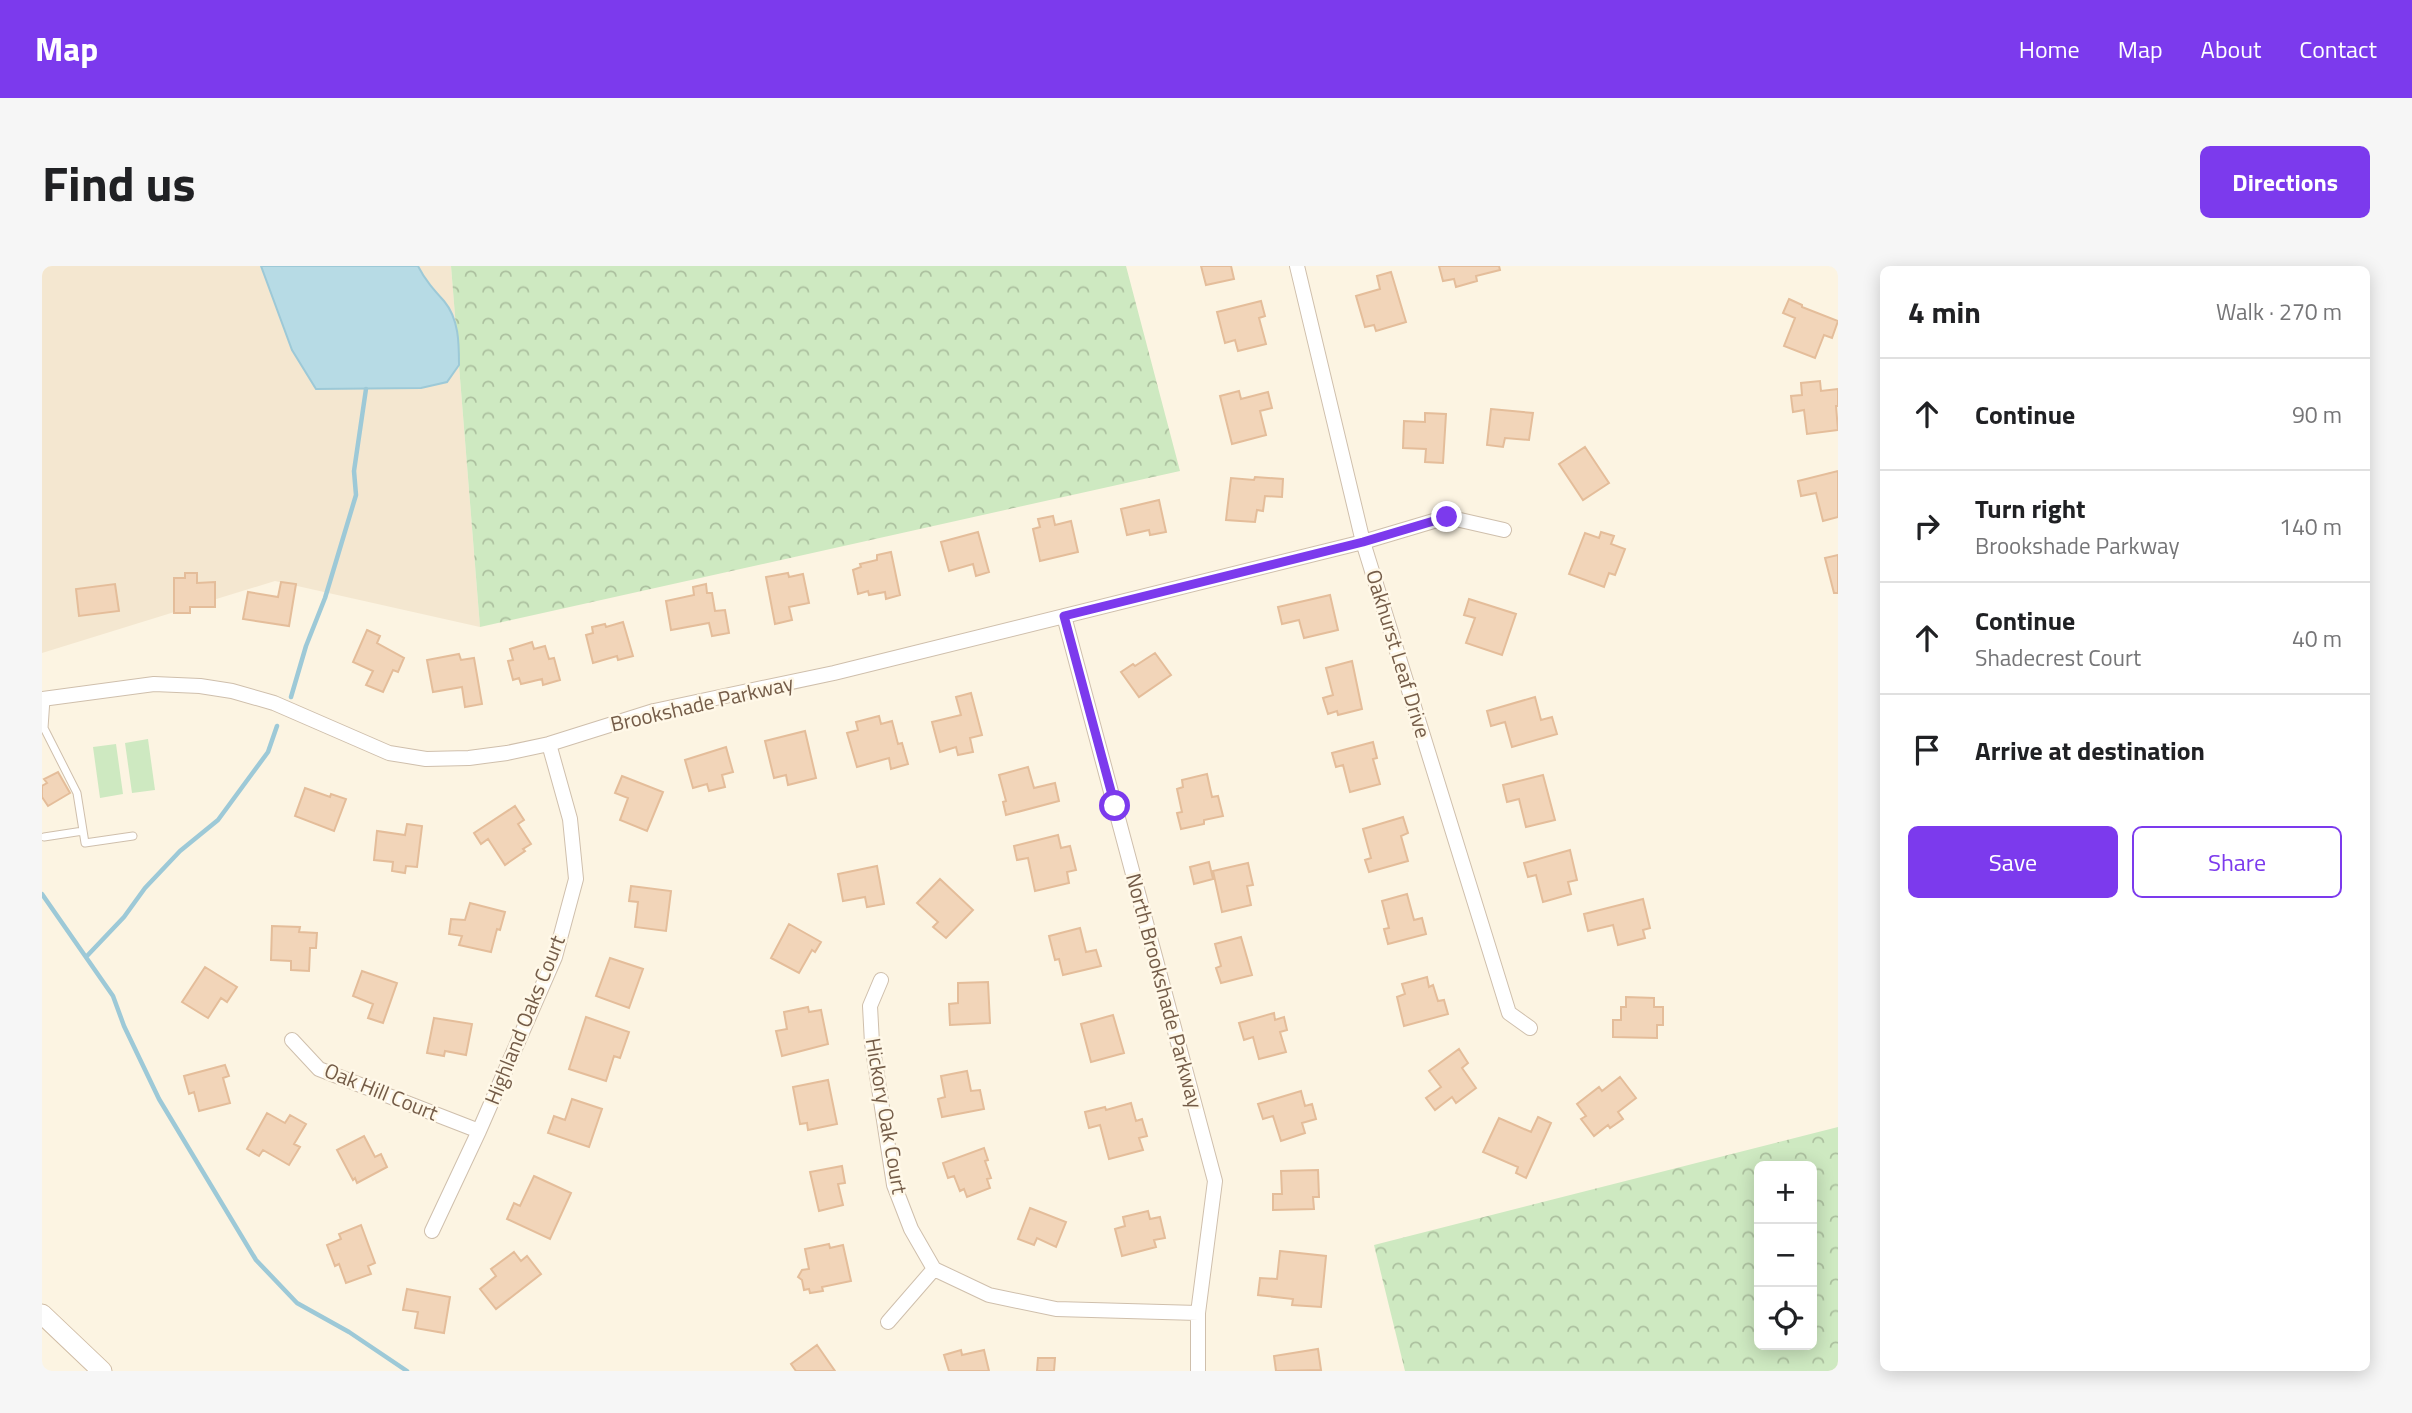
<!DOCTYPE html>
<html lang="en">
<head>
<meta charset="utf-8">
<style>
	:root { --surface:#fff; --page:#f6f6f6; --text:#202124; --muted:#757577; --line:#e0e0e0; --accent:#7c3aed }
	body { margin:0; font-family:"Titillium Web",sans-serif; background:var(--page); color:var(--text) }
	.controls { position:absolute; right:21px; bottom:21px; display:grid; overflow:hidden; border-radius:10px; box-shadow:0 4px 18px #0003 }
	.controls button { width:63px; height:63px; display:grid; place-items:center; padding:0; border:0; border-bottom:2px solid var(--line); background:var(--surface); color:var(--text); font:35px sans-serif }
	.stop { position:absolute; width:21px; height:21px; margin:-16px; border:5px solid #7c3aed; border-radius:50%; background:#fff }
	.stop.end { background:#7c3aed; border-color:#fff; box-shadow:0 2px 7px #0008 }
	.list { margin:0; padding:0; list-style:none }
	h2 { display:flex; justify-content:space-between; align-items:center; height:91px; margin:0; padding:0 28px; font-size:30px }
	h2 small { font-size:23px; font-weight:400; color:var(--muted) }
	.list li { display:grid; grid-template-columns:46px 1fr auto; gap:21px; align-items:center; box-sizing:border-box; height:112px; padding:0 28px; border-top:2px solid var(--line) }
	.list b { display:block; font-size:26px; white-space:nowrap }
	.list p { margin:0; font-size:23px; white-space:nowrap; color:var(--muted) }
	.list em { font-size:23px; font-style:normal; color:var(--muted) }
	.actions { display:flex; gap:14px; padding:21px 28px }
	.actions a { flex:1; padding:16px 0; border:2px solid var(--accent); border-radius:10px; text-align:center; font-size:24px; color:var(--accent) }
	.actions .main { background:var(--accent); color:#fff }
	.icon { flex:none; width:38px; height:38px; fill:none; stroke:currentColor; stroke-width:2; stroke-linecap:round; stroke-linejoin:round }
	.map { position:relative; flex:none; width:1796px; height:1105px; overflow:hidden; border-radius:10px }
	header { display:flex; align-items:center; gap:42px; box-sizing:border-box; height:98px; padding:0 35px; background:var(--accent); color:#fff }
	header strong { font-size:33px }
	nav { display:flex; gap:38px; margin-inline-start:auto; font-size:24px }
	.intro { display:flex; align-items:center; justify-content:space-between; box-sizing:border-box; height:168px; padding:0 42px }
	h1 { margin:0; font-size:49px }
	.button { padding:18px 32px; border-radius:10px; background:var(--accent); color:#fff; font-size:24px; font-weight:700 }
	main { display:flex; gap:42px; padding:0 42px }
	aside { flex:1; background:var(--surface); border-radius:10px; box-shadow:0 4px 18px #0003 }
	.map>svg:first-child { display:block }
</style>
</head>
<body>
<header>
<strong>Map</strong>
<nav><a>Home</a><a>Map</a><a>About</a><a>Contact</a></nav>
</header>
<div class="intro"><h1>Find us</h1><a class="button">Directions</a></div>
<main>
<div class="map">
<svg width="1796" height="1105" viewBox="0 0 1796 1105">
	<defs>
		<pattern id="forest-crowns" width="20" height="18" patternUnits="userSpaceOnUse" patternTransform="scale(1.75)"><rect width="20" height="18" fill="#cee9c1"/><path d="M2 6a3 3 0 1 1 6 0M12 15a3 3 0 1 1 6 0" fill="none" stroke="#acc09f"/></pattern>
	</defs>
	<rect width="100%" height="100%" fill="#fcf4e2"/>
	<path fill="#f4e7d0" d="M0,0h409l29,361 -205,-46 -233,72z"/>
	<path fill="#cee9c1" d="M106,473l7,51 -23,3 -7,-50z
		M74,478l7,50 -23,4 -7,-51z"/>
	<path fill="url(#forest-crowns)" fill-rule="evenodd" d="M409,0h675l54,205 -700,156z
		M1796,861v244h-433l-31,-126zM1770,900v179h-53v-179z"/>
	<path fill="#b7dbe5" stroke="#9dc9d7" stroke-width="2" d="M219,0h157c7,14 16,24 26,35 15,18 15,42 15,64l-12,17 -26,6 -105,1 -24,-39z"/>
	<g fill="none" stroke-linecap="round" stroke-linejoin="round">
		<path stroke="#9dc9d7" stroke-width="4.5" d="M249,431l15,-51 19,-48 31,-103 -2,-24 12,-82
			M0,628l71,102 11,30 35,73 97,161 41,43 52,29 58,39
			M44,691l38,-40 21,-29 35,-37 38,-31 50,-68 9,-26"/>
	</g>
	<path fill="#f2d5b9" stroke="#e4bd9a" stroke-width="2" d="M1159,0h30l3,13 -28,6z
		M1397,0h60l1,4 -24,6 1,5 -21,6 -2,-8 -11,2z
		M1349,6l15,50 -30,9 -2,-6 -9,2 -9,-31 24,-7 -3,-13z
		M1747,33l13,6v2l36,14 -6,17 -8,-3 -9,23 -31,-12 11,-28 -12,-5z
		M1219,35l4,15 -6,2 7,26 -28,7 -3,-11 -10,3 -8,-31z
		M1778,115l1,10 17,-2v17h-2l2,24 -31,4 -3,-24 -11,2 -2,-16 11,-1 -1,-12z
		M1197,125l2,8 27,-7 4,16 -12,3 6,24 -34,9 -12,-48z
		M1449,143l42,4 -4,27 -24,-2 -2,9 -16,-2z
		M1383,147l21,1 -3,49 -18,-1 1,-13 -23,-1 1,-27 21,1z
		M1543,181l24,36 -26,17 -24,-36z
		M1796,205v46l-15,4 -7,-28 -15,3 -3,-15z
		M1213,211l28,2 -1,18 -17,-1 -2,15 -6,-1 -2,12 -29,-2 5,-42 23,2z
		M1117,234l7,32 -16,3 -1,-5 -22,5 -6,-26z
		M1011,250l2,9 16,-4 7,31 -38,9 -7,-32 7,-2 -2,-8z
		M936,266l11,40 -13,4 -3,-12 -24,7 -8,-29z
		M1559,266l13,4 -3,8 14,5 -10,26 -6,-2 -5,14 -35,-13 16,-41 14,5z
		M849,286l9,43 -14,4 -1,-7 -16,3 -1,-4 -10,3 -5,-24 8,-3 -1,-3 17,-4v-5z
		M1796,289v38h-4l-9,-35z
		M143,307h12v10l18,-1v25h-25v6h-16v-35h11z
		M746,307l1,4 14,-3 6,29 -20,4 3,13 -17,4 -9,-47z
		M239,316l15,2 -7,42 -46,-7 5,-27 30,5z
		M73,318l4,27 -40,5 -3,-27z
		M664,318l1,9h5l3,18 10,-1 4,23 -17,3 -3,-13 -38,7 -5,-29 28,-6 -1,-8z
		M1288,329l8,35 -34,8 -5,-18 -17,4 -4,-17z
		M1427,333l47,15 -14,41 -36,-12 9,-25 -11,-3z
		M581,356l10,34 -15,4 -1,-4 -24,7 -7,-28 7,-2 -1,-6 13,-3 1,3z
		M325,364l13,6 -3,7 27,15 -6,14 -5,-2 -10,22 -17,-7 7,-14 -20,-9z
		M490,376l2,7 11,-3 4,13 5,-1 6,22 -17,5 -1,-6 -21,5 -2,-6 -6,2 -5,-19 5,-1 -3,-11z
		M1113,387l16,22 -32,22 -18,-25 12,-8 2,2z
		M417,388l2,6 13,-2 8,46 -17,3 -3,-20 -29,5 -6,-32z
		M1310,395l10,48 -24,6 -1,-4 -9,3 -5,-16 10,-3 -7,-27z
		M929,427l11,42 -12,3 3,14 -15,3 -2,-8 -16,5 -8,-30 29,-7 -5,-18z
		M1493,431l6,23 11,-3 5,17 -45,13 -7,-25 -14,4 -4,-15z
		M837,450l2,8 11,-3 6,23 4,-1 6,21 -17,5 -2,-11 -32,9 -10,-34 11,-3 -2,-8z
		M763,465l11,47 -28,7 -2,-10 -12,3 -9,-37z
		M1331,476l4,16 -4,1 7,25 -30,8 -7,-27 -7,2 -4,-14z
		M684,481l7,25 -11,3 3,12 -16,4 -2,-7 -14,4 -8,-28z
		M986,501l6,21 21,-5 4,18 -53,14 -3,-13 3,-1 -7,-26z
		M16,506l12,21 -22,13 -6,-9v-11l5,-3 -3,-4z
		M1165,508l5,23 6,-1 5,20 -19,4v4l-23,5 -4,-16 5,-1 -5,-23 6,-2 -1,-7z
		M1501,509l12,45 -29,7 -7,-28 -12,3 -4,-17z
		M580,510l41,16 -16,39 -27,-11 8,-22 -13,-5z
		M263,522l25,9 1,-3 15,5 -12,32 -39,-15z
		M473,540l9,14 -6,4 13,20 -8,5 2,2 -20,14 -17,-26 -7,5 -7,-11z
		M1361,551l5,16 -7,3 7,25 -39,11 -4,-12 6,-2 -8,-29z
		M365,558l15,2 -5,41 -11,-1 -1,7 -13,-2 1,-9 -19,-2 3,-29 28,4z
		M1016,569l3,13 9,-2 6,24 -9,2 2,11 -34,8 -7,-33 -11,2 -3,-14z
		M1528,584l7,30 -9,2 3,12 -28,8 -7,-27 -8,2 -4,-14z
		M1167,596l4,17 -19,5 -4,-17z
		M1206,597l5,22 -6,1 4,19 -29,7 -9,-41z
		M835,600l7,38 -17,3 -2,-10 -22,4 -5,-27z
		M898,613l33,31 -27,28 -13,-11 5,-5 -21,-19z
		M589,620l40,5 -5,40 -31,-4 3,-25 -9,-1z
		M1365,628l7,26 8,-2 4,16 -38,10 -4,-15 5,-1 -7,-27z
		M1601,633l7,29 -7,2 2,8 -27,7 -5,-20 -25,6 -4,-17z
		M428,637l35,9 -5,18 -3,-1 -6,23 -32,-7 3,-9 -13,-2 2,-15 14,1z
		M747,658l32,18 -6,10 -3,-2 -13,23 -28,-15z
		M230,660l28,1 -1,5 18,1 -1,15h-6l-1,23 -18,-1v-9l-20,-1z
		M1038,662l6,24 10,-2 5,16 -38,9 -4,-16 -4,1 -6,-24z
		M1199,671l11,38 -31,8 -5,-15 5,-2 -6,-22z
		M568,692l33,11 -14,39 -33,-12z
		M163,701l32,20 -10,15 -6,-4 -13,20 -26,-16z
		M320,705l35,12 -14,40 -15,-5 5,-14 -20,-8z
		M1385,711l2,10 4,-2 5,16 6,-1 4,14 -44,12 -7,-29 8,-3 -3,-10z
		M946,716l2,41 -40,2 -1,-21 9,-1v-20z
		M1584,731l28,1v9h9v18h-6v13l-44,-1v-17h8v-13h5z
		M766,741l1,5 12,-2 7,34 -46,12 -6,-25 11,-2 -3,-17z
		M1232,747l1,7 9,-3 3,13 -7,2 6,20 -27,7 -6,-22 -9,3 -5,-17z
		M1071,749l11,38 -33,9 -10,-38z
		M544,751l43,15 -9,26 -6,-2 -8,25 -37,-12z
		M392,752l38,6 -6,31 -21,-4 -1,5 -17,-3z
		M1417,783l9,14 -6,5 14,20 -20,15 -4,-6 -17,13 -9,-12 15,-11 -12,-16z
		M183,799l4,11 -6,2 7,25 -31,8 -5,-19 -5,2 -5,-18z
		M925,805l4,20 9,-1 4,19 -42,8 -4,-18 7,-2 -4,-21z
		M1578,811l16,21 -18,14 5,7 -13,9 -2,-3 -14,11 -13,-17 5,-3 -9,-12 22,-17 3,4z
		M786,814l9,44 -29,6 -1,-7 -7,1 -7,-37z
		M1259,825l4,15 7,-2 4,15 -14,4 3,10 -24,8 -8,-25 -10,3 -5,-15z
		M530,833l30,10 -13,38 -41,-14 6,-17 11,4z
		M1089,837l5,18 6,-2 5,17 -8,2 4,12 -34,9 -9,-34 -11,3 -4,-16 20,-5 1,3z
		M225,847l18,10 5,-8 16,9 -12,20 6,3 -11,18 -26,-15 -4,6 -12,-7z
		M1496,851l13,6 -25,55 -10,-5 2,-6 -35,-15 16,-34 32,14z
		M322,870l11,21 6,-3 6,13 -30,16 -2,-5 -2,2 -16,-30z
		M942,882l4,12 -3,1 6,17 -4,1 3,9 -23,9 -3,-8 -4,2 -6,-15 -6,2 -5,-15z
		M800,900l3,17 -7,1 5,21 -24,6 -9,-39z
		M1276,904l1,27h-6l1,12 -41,1v-16h9l-1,-23z
		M492,910l37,17 -21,46 -43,-20 7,-16 6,3z
		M988,942l36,14 -10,25 -19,-9 -3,7 -16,-6z
		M1106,945l2,8 10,-2 5,21 -11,2 2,7 -34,9 -7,-27 10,-3 -2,-9z
		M319,959l14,38 -7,3 3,8 -25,9 -7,-19 -4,2 -8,-21 14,-6 -2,-5z
		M787,978l1,4 13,-3 8,36 -29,6 1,4 -13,2 -1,-4 -5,1 -2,-10 -4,-3 4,-7 7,-1 -4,-20z
		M1238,985l46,5 -5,51 -29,-2 1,-6 -35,-4 2,-17 17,1z
		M472,986l7,9 6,-5 14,18 -45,35 -16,-20 16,-13 -5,-7z
		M365,1023l43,8 -6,36 -29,-5 3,-16 -15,-2z
		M775,1079l18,26h-39l-5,-7z
		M1276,1083l3,21 -45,1 -2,-15z
		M919,1084l1,5 22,-5 5,21h-40l-5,-16z
		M996,1092h17l-1,13h-17z"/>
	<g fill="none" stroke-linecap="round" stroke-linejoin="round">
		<defs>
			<path id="lane" d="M4,433l-2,29 33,65 8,50 48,-7
				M2,571l39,-6"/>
			<path id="street" d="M1255,0l66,276 146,471 21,15
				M1022,350l151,565 -17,132v58
				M0,433l112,-15 46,2 32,5 42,12 115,50 37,6 43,-1 38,-5 42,-9 105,-33 180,-38 529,-131 84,-25 57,13
				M839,714l-11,26 2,37 22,142 17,44 23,40 55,26 67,14 142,4
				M250,774l27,29 160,62
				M390,965l47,-100 76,-174 21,-78 -6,-60 -21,-75
				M846,1056l46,-53"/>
			<path id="secondary" d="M0,1048l60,57"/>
		</defs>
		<use href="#lane" stroke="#cfbfac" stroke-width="9"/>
		<use href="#street" stroke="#cfbfac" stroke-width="16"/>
		<use href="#secondary" stroke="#d0bda6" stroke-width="21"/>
		<use href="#lane" stroke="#fff" stroke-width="7"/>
		<use href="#street" stroke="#fff" stroke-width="14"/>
		<use href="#secondary" stroke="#fff" stroke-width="19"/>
	</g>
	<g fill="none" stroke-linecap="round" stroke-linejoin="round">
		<path stroke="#7c3aed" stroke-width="9" d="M1073,540l-51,-190 299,-74 84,-25"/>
	</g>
	<g text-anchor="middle" stroke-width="5" stroke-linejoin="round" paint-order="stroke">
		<g font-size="21" fill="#745c48" stroke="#fff8e8">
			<text transform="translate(1356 388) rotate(73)" y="7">Oakhurst Leaf Drive</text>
			<text transform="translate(660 438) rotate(-13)" y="7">Brookshade Parkway</text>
			<text transform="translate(1122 725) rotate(75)" y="7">North Brookshade Parkway</text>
			<text transform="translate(483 754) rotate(-68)" y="7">Highland Oaks Court</text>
			<text transform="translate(339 826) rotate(22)" y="7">Oak Hill Court</text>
			<text transform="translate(844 850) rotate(80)" y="7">Hickory Oak Court</text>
		</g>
	</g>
</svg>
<div class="controls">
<button>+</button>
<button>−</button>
<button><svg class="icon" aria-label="locate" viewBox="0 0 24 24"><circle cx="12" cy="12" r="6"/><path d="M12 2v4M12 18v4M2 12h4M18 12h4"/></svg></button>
</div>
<div class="stop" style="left:1073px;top:540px"></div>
<div class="stop end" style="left:1405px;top:251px"></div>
</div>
<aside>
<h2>4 min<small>Walk · 270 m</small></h2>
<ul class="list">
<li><svg class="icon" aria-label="ahead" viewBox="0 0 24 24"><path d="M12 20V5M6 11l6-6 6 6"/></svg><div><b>Continue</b></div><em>90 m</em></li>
<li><svg class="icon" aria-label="right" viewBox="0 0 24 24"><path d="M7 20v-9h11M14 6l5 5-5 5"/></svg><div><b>Turn right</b><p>Brookshade Parkway</p></div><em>140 m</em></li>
<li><svg class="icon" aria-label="ahead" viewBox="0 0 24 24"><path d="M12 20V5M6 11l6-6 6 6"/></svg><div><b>Continue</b><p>Shadecrest Court</p></div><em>40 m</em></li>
<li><svg class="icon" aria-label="arrive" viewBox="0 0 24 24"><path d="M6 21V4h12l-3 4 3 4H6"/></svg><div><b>Arrive at destination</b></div></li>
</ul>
<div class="actions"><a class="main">Save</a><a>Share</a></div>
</aside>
</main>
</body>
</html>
